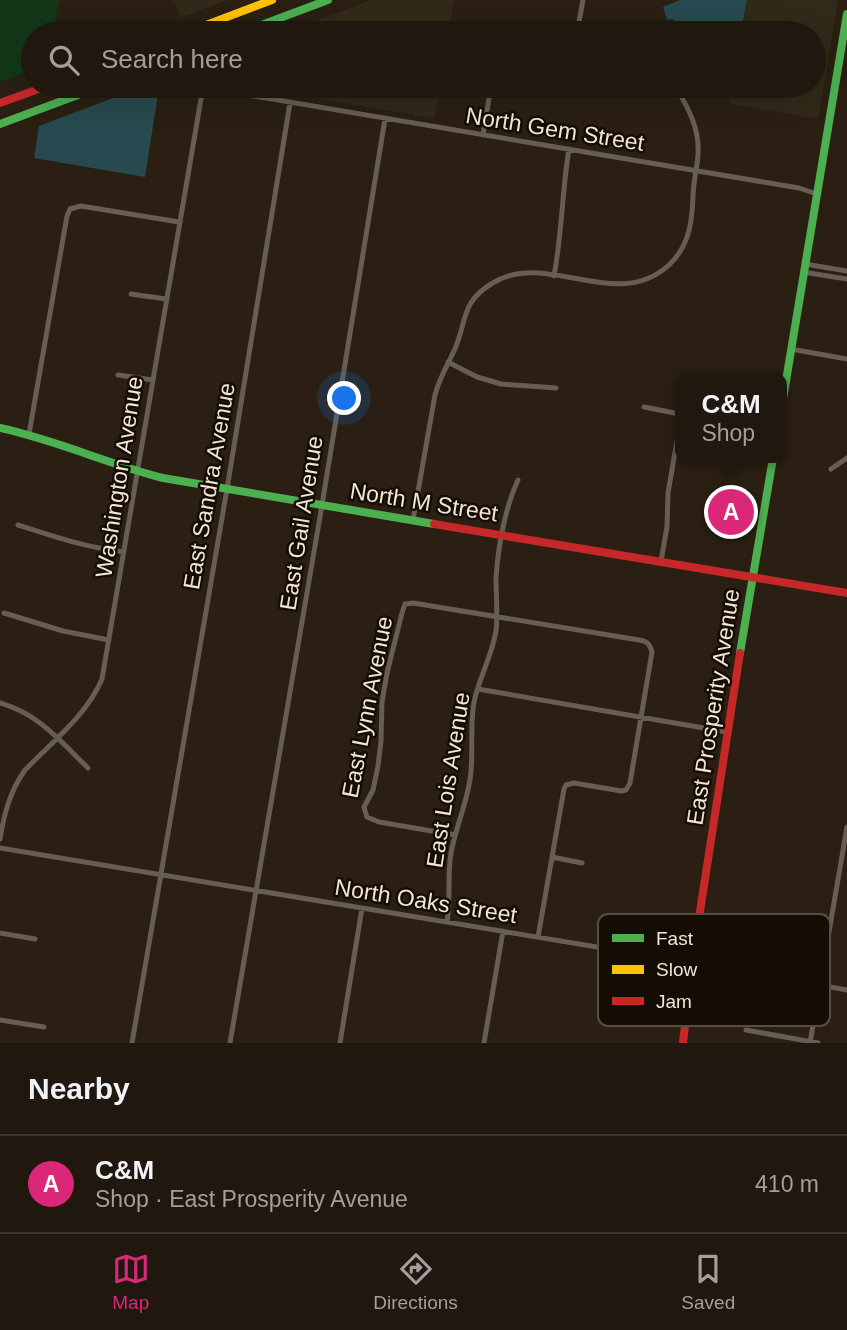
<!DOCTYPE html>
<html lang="en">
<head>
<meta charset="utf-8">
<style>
	:root { --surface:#20170e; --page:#282017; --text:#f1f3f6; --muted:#a29f9e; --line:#3d362e; --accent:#db2777 }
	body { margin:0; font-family:Helvetica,sans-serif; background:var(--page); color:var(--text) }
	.you { position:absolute; left:345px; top:399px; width:24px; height:24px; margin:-18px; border:5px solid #fff; border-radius:50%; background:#1a73e8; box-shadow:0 0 0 10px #1a73e833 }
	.badge { display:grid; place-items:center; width:46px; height:46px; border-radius:50%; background:var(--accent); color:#fff; font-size:23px; font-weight:700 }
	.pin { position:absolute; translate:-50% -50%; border:4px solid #fff; box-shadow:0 2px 7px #0006 }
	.popup { position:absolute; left:675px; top:372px; width:112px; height:91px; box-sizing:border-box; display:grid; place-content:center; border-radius:14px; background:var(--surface); filter:drop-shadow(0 2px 5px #0005); font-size:23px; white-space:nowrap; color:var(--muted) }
	.popup b { font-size:26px; color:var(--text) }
	.popup::after { content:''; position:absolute; left:50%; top:100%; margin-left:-14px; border:14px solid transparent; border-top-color:var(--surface) }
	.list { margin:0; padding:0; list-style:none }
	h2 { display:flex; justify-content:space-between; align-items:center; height:91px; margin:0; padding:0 28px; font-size:30px }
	h2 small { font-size:23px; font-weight:400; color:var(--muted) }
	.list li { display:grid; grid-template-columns:46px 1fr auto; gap:21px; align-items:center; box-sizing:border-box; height:98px; padding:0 28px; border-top:2px solid var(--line) }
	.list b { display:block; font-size:26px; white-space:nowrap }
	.list p { margin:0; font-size:23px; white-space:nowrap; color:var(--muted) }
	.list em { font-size:23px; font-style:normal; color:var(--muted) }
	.icon { flex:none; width:38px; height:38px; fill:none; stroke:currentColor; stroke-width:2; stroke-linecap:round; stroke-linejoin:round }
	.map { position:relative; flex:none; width:847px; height:1043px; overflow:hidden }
	.search { position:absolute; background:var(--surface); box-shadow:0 7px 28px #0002; left:21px; right:21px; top:21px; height:77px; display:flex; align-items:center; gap:18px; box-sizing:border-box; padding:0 24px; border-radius:38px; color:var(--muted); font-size:26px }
	.sheet { height:189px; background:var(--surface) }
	nav { display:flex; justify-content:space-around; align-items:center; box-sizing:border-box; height:98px; border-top:2px solid var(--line); background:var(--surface); font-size:19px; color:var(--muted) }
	nav a { display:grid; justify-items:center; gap:4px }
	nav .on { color:var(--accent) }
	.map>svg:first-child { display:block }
</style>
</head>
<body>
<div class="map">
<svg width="847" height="1043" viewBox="0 0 847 1043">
	<rect width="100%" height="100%" fill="#2a1f12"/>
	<path fill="#312919" d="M174,0h54l-48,18z
		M371,0h83l-5,33h-165z
		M747,0h91l-20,119 -88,-15 3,-18h81v-53h-72z
		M238,86h202l-5,32z"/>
	<path fill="#123818" d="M0,0h59l-6,33h-20v37l-33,12z"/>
	<path fill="#264a4f" d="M680,0h67l-6,33h-48l-21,-14 -5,1 -4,-13z
		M145,86l14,2 -14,89 -111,-19 5,-32z"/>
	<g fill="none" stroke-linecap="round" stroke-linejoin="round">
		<path stroke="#665d53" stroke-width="5" d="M500,33l2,-4 7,-2 43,6
			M577,33l6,-33
			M483,135l8,-49
			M805,264l42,7
			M803,272l44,7
			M554,276c8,-42 8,-85 15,-127
			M131,294l35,5
			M791,349l56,10
			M448,362l29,15 24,7 55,4
			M118,375l35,5
			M644,407l36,7
			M29,434l38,-218 3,-7 11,-3 98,16
			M831,469l16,-11
			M413,520l22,-125c4,-16 12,-29 19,-44 13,-28 6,-48 37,-67 55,-36 124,30 178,-19 20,-19 23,-42 24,-68 0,-14 4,-28 5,-42 2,-26 -10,-48 -23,-69
			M18,525c37,12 67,22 106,27
			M661,561l6,-34 1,-34 12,-70
			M4,613l59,18 46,9
			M478,689l249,43
			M0,703c39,11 60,38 88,65
			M455,835l-76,-13 -12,-5 -3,-10 9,-17 5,-24 3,-25 1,-39 5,-29 15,-60 3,-9 8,-1 226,37c8,1 11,4 13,12l-22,131 -4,7 -5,1 -47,-8 -8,2 -2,4 -26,148
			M0,839c4,-25 10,-48 25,-69 27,-28 62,-55 77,-91l100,-586 10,-4 587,99 18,6
			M0,848l754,125 93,17
			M552,857l30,6
			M447,922c4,-23 0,-46 4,-69 5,-28 18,-54 20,-82 2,-23 -1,-46 3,-69 5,-24 18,-46 22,-71 2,-18 0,-35 0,-53 2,-31 9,-70 22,-98
			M0,933l35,6
			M0,1020l44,7
			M746,1030l72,13
			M132,1043l95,-554 63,-386
			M230,1043l92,-538 63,-386
			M340,1043l22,-135
			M484,1043l19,-112
			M810,1043l37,-216"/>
		<path stroke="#4caf50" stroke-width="8" d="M240,33l88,-33
			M0,124l102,-38
			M782,405l65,-391
			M0,428c56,12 108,36 163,50l271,46
			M740,653l33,-195"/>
		<path stroke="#ffc107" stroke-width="8" d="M185,33l87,-33"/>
		<path stroke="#c62828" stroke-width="8" d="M0,103l47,-17
			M434,524l413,69
			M683,1043l9,-80 48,-310"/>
	</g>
	<g text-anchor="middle" stroke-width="5" stroke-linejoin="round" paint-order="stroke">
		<g font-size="23" fill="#f2e4d6" stroke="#150c04">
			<text transform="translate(555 129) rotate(9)" y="8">North Gem Street</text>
			<text transform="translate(119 477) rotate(-81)" y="8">Washington Avenue</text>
			<text transform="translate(209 486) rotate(-80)" y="8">East Sandra Avenue</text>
			<text transform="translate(424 502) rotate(9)" y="8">North M Street</text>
			<text transform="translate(301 523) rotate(-81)" y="8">East Gail Avenue</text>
			<text transform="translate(367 707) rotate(-79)" y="8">East Lynn Avenue</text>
			<text transform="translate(713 707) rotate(-81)" y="8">East Prosperity Avenue</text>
			<text transform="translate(448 780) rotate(-81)" y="8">East Lois Avenue</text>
			<text transform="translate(426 901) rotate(9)" y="8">North Oaks Street</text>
		</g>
	</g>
	<rect x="598" y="914" width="232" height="112" rx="10" fill="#150c04" stroke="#574d43" stroke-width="2"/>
	<rect x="612" y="934" width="32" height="8" fill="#4caf50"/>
	<rect x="612" y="965" width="32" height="9" fill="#ffc107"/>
	<rect x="612" y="997" width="32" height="8" fill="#c62828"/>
	<g font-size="19" fill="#f2e4d6">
		<text x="656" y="945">Fast</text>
		<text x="656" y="976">Slow</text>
		<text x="656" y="1008">Jam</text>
	</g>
</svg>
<div class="you"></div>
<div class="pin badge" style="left:731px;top:512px">A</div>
<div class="popup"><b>C&amp;M</b>Shop</div>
<div class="search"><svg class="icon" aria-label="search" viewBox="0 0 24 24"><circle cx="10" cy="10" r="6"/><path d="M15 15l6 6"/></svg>Search here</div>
</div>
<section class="sheet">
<h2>Nearby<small></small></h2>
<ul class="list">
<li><span class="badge">A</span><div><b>C&amp;M</b><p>Shop · East Prosperity Avenue</p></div><em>410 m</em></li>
</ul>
</section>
<nav>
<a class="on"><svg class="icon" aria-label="map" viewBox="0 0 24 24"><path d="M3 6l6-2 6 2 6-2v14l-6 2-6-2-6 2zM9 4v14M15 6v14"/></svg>Map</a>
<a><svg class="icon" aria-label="directions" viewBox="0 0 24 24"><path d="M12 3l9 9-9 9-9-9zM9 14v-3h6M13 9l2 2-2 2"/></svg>Directions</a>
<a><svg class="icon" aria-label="saved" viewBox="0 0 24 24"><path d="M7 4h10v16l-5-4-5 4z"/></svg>Saved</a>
</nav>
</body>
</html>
